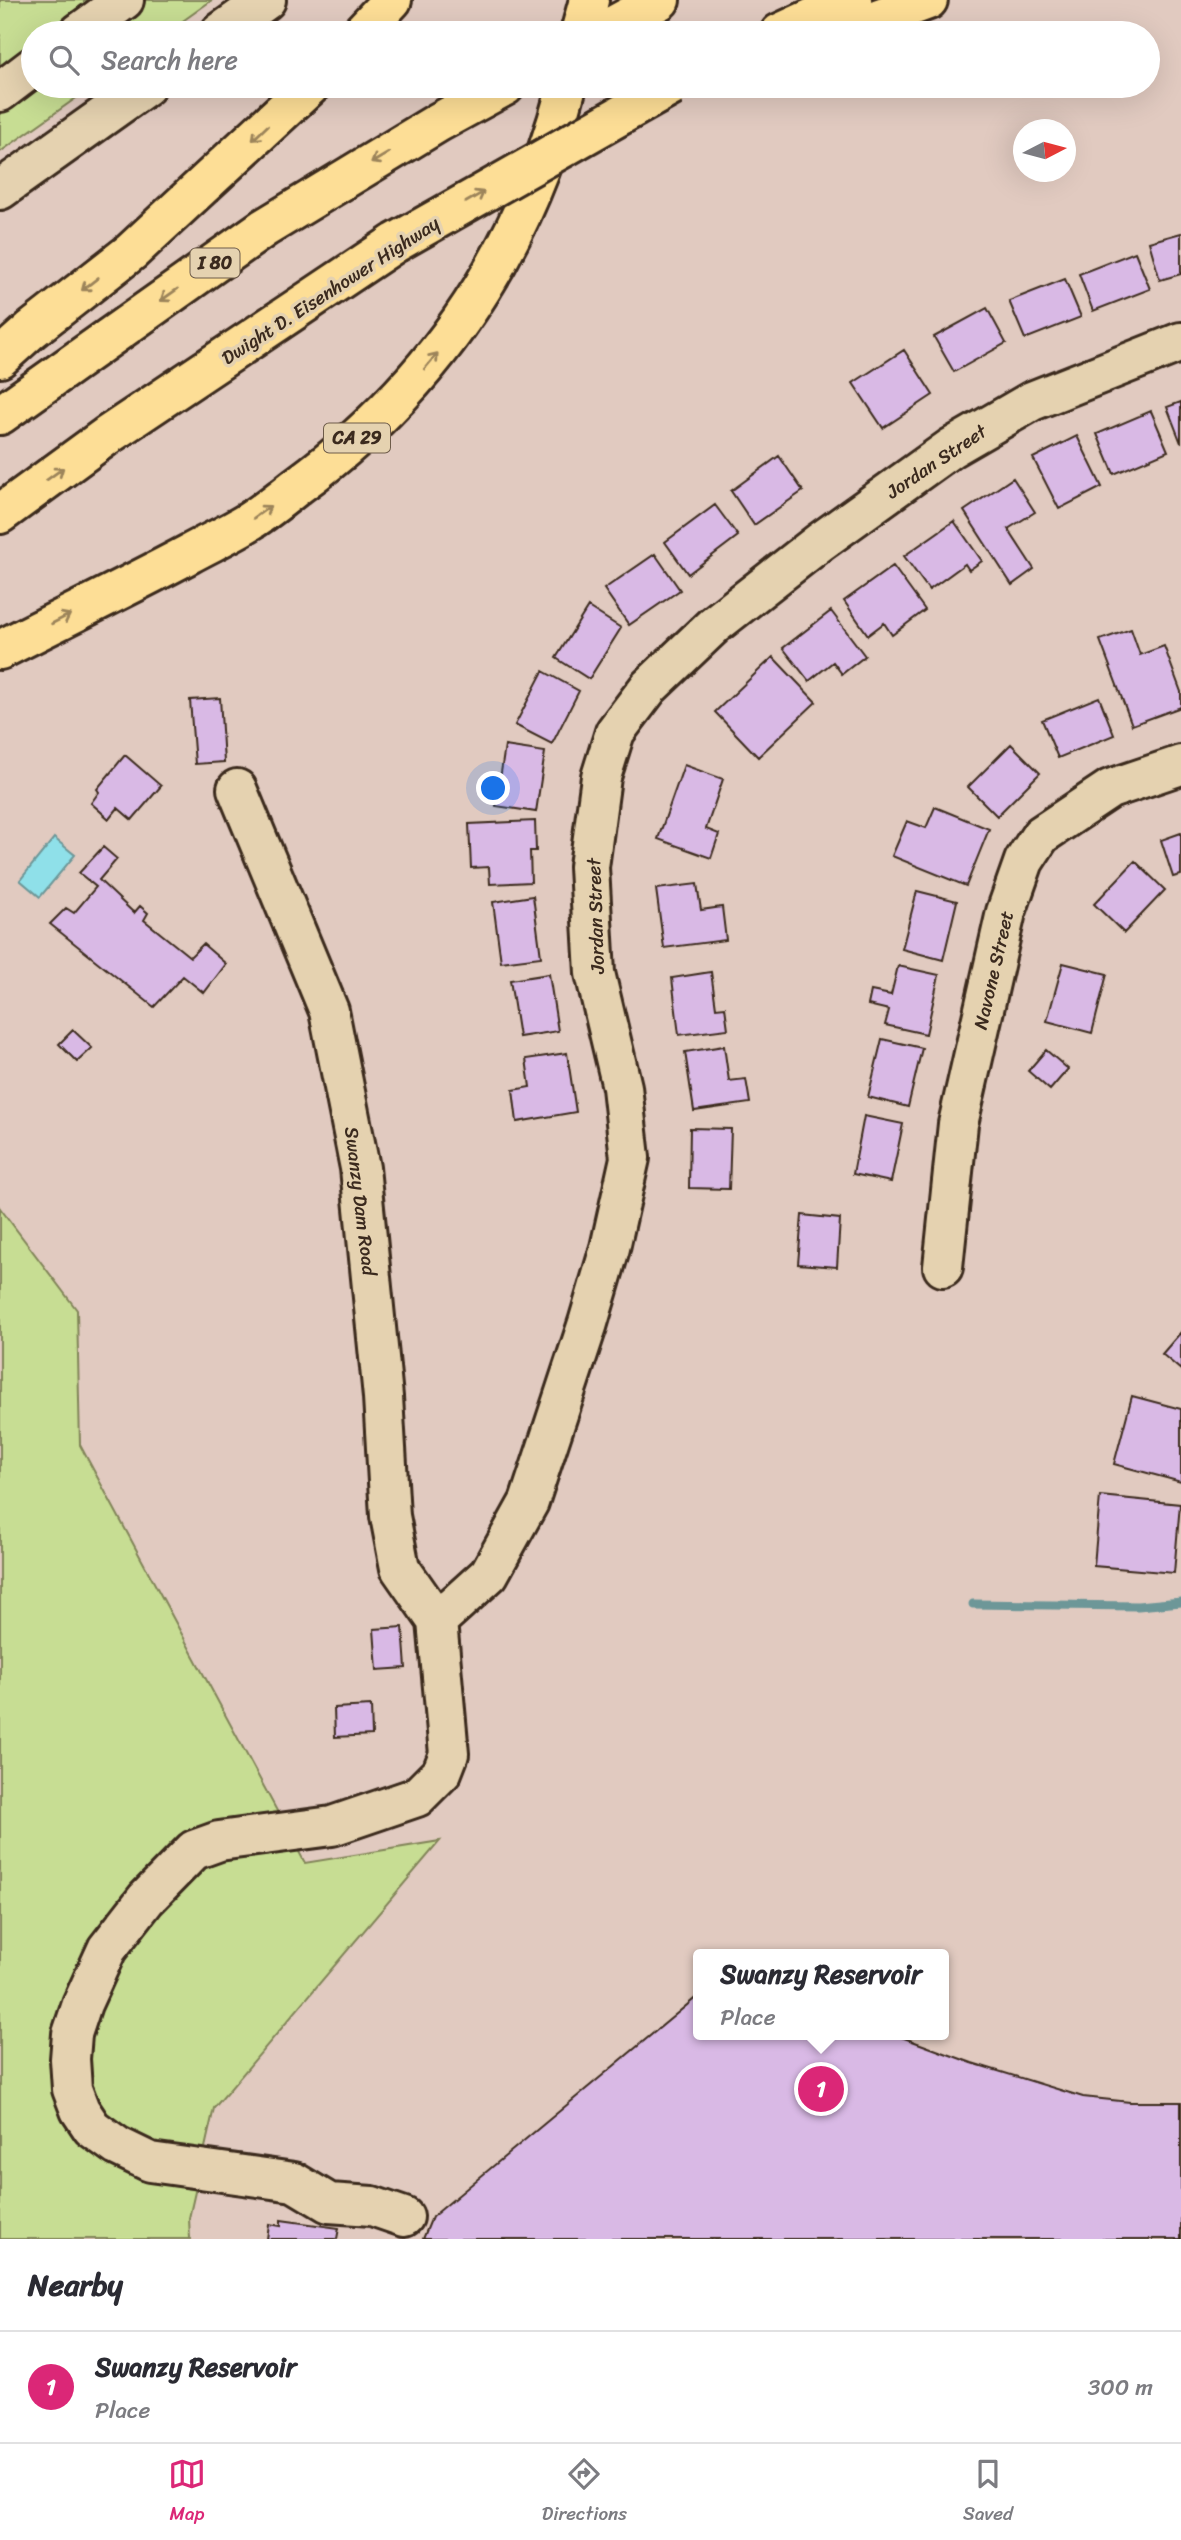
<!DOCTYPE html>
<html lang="en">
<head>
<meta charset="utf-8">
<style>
	:root { --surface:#fff; --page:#f7f7f7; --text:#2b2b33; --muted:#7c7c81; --line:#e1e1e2; --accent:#db2777 }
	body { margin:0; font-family:Sriracha,sans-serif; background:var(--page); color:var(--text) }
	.compass { position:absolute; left:1013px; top:119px; width:63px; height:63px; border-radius:50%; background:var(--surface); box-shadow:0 7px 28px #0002; rotate:84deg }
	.you { position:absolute; left:494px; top:789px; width:24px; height:24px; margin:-18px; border:5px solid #fff; border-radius:50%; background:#1a73e8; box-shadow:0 0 0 10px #1a73e833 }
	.badge { display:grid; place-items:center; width:46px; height:46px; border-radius:50%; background:var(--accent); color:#fff; font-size:23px; font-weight:700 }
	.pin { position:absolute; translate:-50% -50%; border:4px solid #fff; box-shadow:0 2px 7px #0006 }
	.popup { position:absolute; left:693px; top:1949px; width:256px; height:91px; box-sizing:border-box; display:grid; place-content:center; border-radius:7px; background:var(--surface); filter:drop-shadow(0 2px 5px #0005); font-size:23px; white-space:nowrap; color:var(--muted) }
	.popup b { font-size:26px; color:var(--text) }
	.popup::after { content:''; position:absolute; left:50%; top:100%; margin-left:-14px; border:14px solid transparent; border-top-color:var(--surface) }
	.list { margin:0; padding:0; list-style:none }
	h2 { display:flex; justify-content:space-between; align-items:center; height:91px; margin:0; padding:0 28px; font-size:30px }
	h2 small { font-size:23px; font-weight:400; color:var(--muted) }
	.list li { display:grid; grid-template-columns:46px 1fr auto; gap:21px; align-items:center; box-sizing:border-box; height:112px; padding:0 28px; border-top:2px solid var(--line) }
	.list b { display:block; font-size:26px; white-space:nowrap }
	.list p { margin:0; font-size:23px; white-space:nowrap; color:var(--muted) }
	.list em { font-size:23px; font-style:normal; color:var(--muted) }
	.icon { flex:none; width:38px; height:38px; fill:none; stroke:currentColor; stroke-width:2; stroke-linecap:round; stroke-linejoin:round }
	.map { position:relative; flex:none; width:1181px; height:2239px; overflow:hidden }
	.search { position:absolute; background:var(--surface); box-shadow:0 7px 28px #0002; left:21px; right:21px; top:21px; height:77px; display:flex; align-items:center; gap:18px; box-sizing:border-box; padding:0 24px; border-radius:38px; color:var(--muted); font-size:26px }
	.sheet { height:203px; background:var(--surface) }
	nav { display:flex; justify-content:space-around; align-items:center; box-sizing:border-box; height:98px; border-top:2px solid var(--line); background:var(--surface); font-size:19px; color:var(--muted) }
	nav a { display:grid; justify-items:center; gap:4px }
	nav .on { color:var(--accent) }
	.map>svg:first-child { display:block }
</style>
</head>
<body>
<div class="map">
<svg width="1181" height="2239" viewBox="0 0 1181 2239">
	<rect width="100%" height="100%" fill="#e1cac0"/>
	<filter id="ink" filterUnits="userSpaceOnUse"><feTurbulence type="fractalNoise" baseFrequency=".0143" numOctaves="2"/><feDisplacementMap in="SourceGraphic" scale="14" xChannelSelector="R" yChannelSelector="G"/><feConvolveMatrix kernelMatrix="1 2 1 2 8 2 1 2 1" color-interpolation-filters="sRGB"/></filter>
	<g filter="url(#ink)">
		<path fill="#c7dd93" stroke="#818458" stroke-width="2" d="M0,0h212l-46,33h-133v53h60l-93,66z
			M0,1208l77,102 3,135 225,418 135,-22 -226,267 -25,110 1,21h-190z"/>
		<path fill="#8fe0e9" stroke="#6d9798" stroke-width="2" d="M54,838l21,17 -35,42 -20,-17z"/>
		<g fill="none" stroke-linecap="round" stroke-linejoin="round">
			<path stroke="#6d9798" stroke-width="9" d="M973,1604l165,2 43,-4"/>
		</g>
		<path fill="#d9b9e5" stroke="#3b2a1e" stroke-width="2" d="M1181,233v41l-21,6 -11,-38z
			M1135,252l15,37 -57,22 -14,-37z
			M1065,279l16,38 -56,22 -16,-38z
			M987,308l19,35 -52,29 -20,-35z
			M904,350l29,45 -50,33 -30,-45z
			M1181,402v41l-14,-36z
			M1151,411l17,40 -54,23 -17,-40z
			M1077,436l25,51 -43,22 -26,-51z
			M779,456l24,35 -49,34 -23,-34z
			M1013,478l22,34 -27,17 26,40 -22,16 -48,-74z
			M715,505l23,31 -50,38 -23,-32z
			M954,521l28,40 -13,9 -4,-6 -36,26 -25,-34z
			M655,554l25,36 -51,35 -25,-36z
			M893,566l32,44 -33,25 -8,-12 -16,12 -24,-34z
			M588,607l33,21 -32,51 -33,-21z
			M831,611l34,45 -23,18 -9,-12 -24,19 -26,-33z
			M1131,629l9,26 24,-9 17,46v15l-49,18 -32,-85z
			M773,657l43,45 -58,55 -43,-45z
			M543,671l36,20 -27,53 -37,-19z
			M1099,697l15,38 -56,23 -16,-38z
			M220,698l4,64 -29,2 -5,-64z
			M1011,744l29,29 -43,43 -29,-29z
			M505,746l40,6 -9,60 -40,-6z
			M125,755l36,31 -29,34 -14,-12 -9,11 -18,-16 8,-11 -2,-3z
			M684,765l39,14 -17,50 13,5 -8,24 -53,-19z
			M935,807l54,22 -23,57 -74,-30 15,-35 19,7z
			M535,821l1,30h-6l1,31 -41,2 -1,-17 -18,1 -2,-44z
			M1181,833v42l-8,2 -12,-37z
			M103,847l14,12 -18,21 35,33 6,-7 8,7 -4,7 46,37 13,-13 23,20 -22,29 -21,-17 -29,31 -104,-83 16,-16 8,5 22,-26 -17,-14z
			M1135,861l30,29 -41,43 -30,-29z
			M697,884l4,26 21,-3 4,33 -62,8 -8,-59z
			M917,891l40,10 -14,59 -41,-11z
			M533,896l8,61 -40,5 -8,-60z
			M1063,963l44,11 -15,59 -45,-12z
			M898,966l41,9 -13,59 -41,-9 4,-15 -21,-5 3,-14 20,4z
			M711,972l5,36 9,-1 3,22 -49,6 -7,-57z
			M549,974l9,57 -39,6 -9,-57z
			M73,1030l19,18 -15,14 -18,-18z
			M882,1039l40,9 -14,59 -40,-10z
			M724,1046l5,35 17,-2 4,24 -56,8 -9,-59z
			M1046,1050l22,19 -18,21 -22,-19z
			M567,1053l9,59 -59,10 -4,-32 17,-3 -4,-28z
			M864,1116l39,8 -12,58 -38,-8z
			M690,1128l41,1 -2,60 -40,-1z
			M802,1215l38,4 -3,48 -39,-3z
			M1181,1332v38l-19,-16z
			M1132,1396l49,13v73l-67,-18z
			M1100,1496l80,8 -6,69 -80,-7z
			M403,1627l3,41 -29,2 -3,-41z
			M371,1706l1,29 -37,2 -1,-29z
			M698,1996v39h198l76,28 111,34 47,5h51v137h-758l9,-22z
			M281,2220l58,8 -2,11h-70l2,-15 12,2z"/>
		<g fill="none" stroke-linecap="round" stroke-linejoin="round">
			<defs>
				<path id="minor" d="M79,33l45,-33
					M220,33l46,-33
					M0,92l33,-25
					M0,190l146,-104
					M237,789l92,222 31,157 23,229 7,119 10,52 37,53
					M943,1267l15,-143 48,-212 18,-51 17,-26 69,-46 71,-24
					M437,1621l52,-47 40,-72 59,-179 22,-75 20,-90 -8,-71 -27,-114 -6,-106 12,-90 14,-45 34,-45 65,-62 106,-83 131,-94 81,-47 149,-59
					M404,2217l-32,-11 -43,-3 -35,-21 -144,-20 -33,-16 -25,-18 -12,-18 -8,-21 -2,-30 2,-25 10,-30 25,-55 39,-50 48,-49 25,-9 113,-15 85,-29 25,-25 7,-18 -12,-133"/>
				<path id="highway" d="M361,33l31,-33
					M580,33l9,-33
					M600,33l60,-33
					M780,33l72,-33
					M839,33l89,-33
					M0,358l31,-28 100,-78 179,-166
					M0,415l264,-187 175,-106 66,-36
					M0,514l108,-79 287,-192
					M0,650c63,-32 127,-63 189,-96 20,-11 42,-21 61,-33 16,-10 32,-23 47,-35 139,-101 227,-234 270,-400"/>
			</defs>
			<use href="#minor" stroke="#3b2a1e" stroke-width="44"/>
			<use href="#highway" stroke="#3b2a1e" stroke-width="44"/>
			<use href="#minor" stroke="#e5d2b0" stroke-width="38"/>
			<use href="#highway" stroke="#fdde96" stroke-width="38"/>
			<defs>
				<path id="highway-bridge" d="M395,243l277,-157"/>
			</defs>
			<use href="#highway-bridge" stroke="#3b2a1e" stroke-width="44" stroke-linecap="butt"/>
			<use href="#highway-bridge" stroke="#fdde96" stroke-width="38"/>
		</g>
		<defs><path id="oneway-shaft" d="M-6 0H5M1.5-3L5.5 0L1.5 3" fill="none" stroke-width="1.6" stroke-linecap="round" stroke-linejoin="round" transform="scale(1.75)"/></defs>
		<g stroke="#9c845a">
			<use href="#oneway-shaft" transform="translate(260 133) rotate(136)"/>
			<use href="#oneway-shaft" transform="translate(380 158) rotate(149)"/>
			<use href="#oneway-shaft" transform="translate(475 197) rotate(-30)"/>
			<use href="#oneway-shaft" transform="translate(90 284) rotate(142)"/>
			<use href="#oneway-shaft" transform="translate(169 295) rotate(145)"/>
			<use href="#oneway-shaft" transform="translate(431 361) rotate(-50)"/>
			<use href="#oneway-shaft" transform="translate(55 474) rotate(-36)"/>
			<use href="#oneway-shaft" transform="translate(262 512) rotate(-36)"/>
			<use href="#oneway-shaft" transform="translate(61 619) rotate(-27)"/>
		</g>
	</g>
	<g text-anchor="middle" stroke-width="7" stroke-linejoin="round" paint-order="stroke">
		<g fill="#e5d2b0" stroke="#6e5c4a" stroke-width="2">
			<rect x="190.5" y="248.5" width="49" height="29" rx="5"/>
			<rect x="324" y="423.5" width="66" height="29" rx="5"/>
		</g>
		<g font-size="18" font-weight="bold" fill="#3b2a1e">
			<text x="215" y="269">I 80</text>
			<text x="357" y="444">CA 29</text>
		</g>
		<g font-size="19" fill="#3b2a1e" stroke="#e5d2b0">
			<text transform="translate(330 290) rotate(-33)" y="7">Dwight D. Eisenhower Highway</text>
			<text transform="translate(936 461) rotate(-34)" y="7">Jordan Street</text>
			<text transform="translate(595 916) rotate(-92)" y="7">Jordan Street</text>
			<text transform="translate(993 970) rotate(-77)" y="7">Navone Street</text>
			<text transform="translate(361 1201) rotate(83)" y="7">Swanzy Dam Road</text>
		</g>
	</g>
</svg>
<svg class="compass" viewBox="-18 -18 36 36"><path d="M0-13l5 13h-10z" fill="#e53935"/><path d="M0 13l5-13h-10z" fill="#7c7c81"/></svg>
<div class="you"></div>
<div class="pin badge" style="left:821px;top:2089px">1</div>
<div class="popup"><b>Swanzy Reservoir</b>Place</div>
<div class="search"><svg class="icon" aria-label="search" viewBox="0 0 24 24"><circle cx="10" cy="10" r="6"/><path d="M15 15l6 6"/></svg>Search here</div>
</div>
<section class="sheet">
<h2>Nearby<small></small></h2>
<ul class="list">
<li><span class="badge">1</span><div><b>Swanzy Reservoir</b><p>Place</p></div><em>300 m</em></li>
</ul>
</section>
<nav>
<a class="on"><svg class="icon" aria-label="map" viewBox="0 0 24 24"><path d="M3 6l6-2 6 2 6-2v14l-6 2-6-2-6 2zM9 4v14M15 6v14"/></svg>Map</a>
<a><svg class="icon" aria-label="directions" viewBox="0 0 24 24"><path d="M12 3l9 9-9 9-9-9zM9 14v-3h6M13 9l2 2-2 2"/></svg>Directions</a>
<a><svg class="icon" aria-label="saved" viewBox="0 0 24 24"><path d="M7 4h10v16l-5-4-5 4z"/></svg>Saved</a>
</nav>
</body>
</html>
